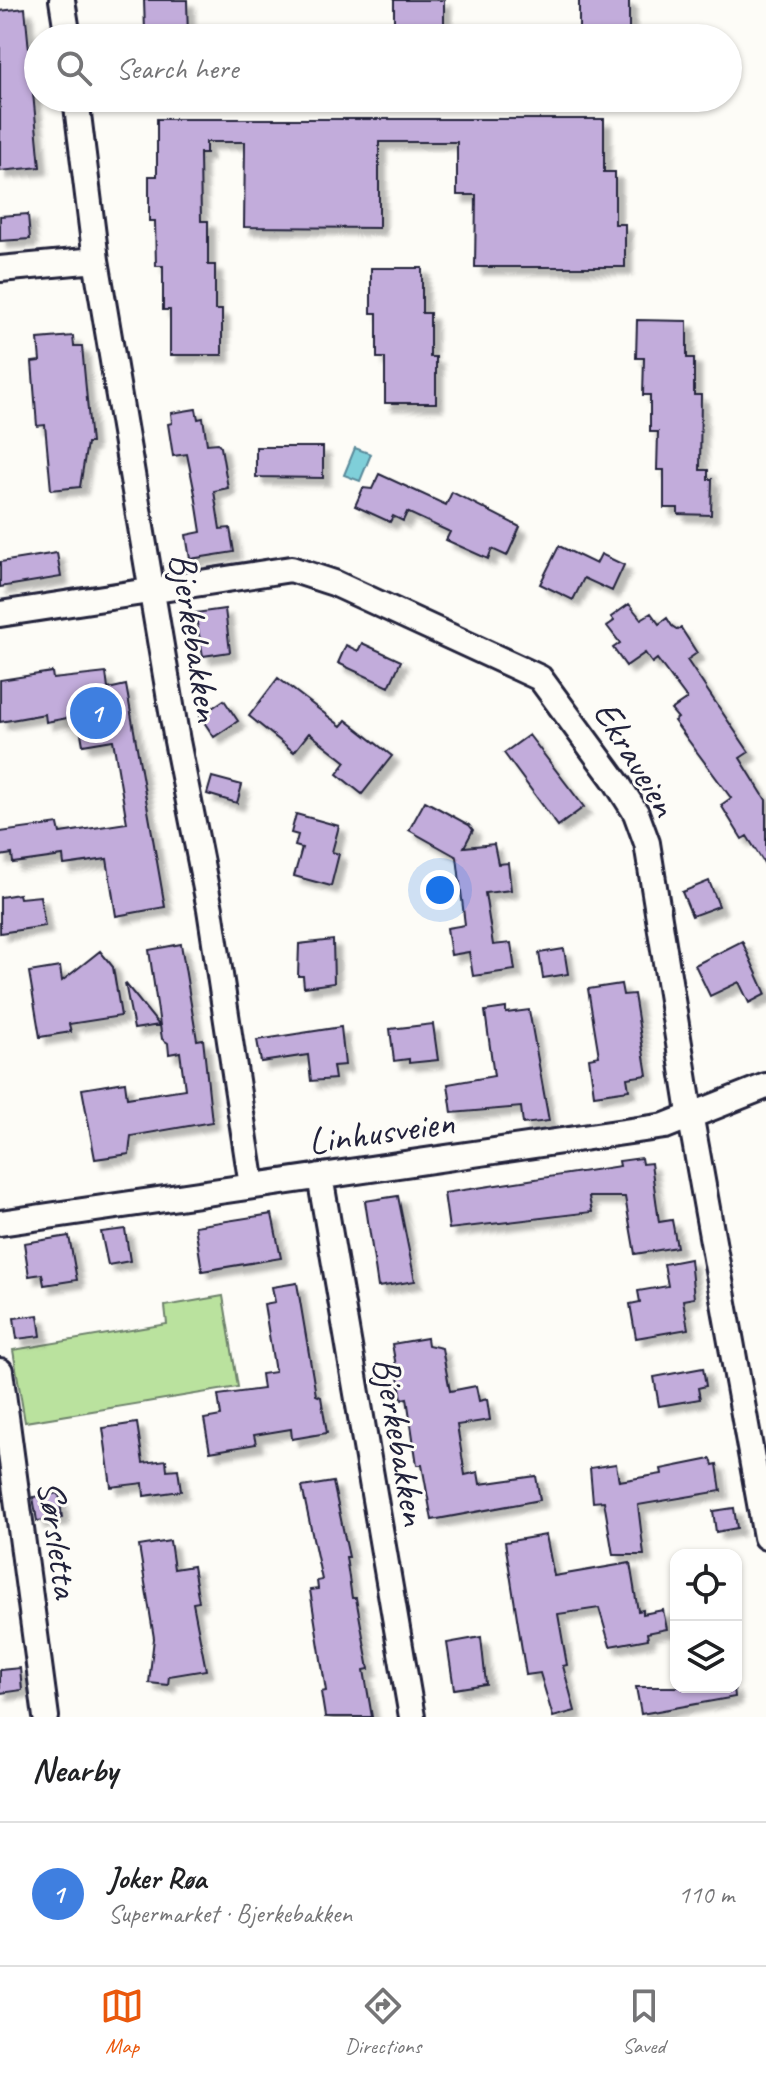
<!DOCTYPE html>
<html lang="en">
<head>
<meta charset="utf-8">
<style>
	:root { --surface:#fff; --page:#f2f2f2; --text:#202124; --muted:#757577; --line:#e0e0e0; --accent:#ea580c }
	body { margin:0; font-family:Caveat,sans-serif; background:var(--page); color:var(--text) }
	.controls { position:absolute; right:24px; bottom:24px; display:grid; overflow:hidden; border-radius:16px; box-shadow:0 2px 6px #0004 }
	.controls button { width:72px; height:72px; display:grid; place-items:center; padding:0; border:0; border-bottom:2px solid var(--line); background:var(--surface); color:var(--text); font:40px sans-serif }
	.you { position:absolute; left:440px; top:890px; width:28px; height:28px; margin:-20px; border:6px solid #fff; border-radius:50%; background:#1a73e8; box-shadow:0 0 0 12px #1a73e833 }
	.badge { display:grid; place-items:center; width:52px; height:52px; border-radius:50%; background:var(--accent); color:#fff; font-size:26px; font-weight:700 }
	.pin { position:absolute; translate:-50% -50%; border:4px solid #fff; box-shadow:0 2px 8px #0006 }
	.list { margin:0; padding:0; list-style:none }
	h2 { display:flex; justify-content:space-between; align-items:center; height:104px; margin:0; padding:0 32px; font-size:34px }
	h2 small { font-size:26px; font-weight:400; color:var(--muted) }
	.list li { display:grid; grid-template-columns:52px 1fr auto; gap:24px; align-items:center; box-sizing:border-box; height:144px; padding:0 32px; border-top:2px solid var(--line) }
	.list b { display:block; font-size:30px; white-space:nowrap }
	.list p { margin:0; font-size:26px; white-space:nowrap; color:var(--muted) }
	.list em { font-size:26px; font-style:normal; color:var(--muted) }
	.icon { flex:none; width:44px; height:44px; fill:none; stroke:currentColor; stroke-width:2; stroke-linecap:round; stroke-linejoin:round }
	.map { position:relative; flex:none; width:766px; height:1717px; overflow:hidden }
	.search { position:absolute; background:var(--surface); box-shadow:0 2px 6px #0004; left:24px; right:24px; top:24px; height:88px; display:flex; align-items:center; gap:20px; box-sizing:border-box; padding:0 28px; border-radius:44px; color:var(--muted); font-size:30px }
	.sheet { height:248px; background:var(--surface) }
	nav { display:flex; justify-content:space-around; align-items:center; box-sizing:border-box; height:112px; border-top:2px solid var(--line); background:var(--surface); font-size:22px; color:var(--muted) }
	nav a { display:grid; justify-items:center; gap:4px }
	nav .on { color:var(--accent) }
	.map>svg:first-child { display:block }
</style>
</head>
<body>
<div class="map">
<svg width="766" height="1717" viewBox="0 0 766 1717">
	<defs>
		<filter id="shadow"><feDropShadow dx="7" dy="7" stdDeviation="2" flood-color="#0004"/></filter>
	</defs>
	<rect width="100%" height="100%" fill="#fdfcf7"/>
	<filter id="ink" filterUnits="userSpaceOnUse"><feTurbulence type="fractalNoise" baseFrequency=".0125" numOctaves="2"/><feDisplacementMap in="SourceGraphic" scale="16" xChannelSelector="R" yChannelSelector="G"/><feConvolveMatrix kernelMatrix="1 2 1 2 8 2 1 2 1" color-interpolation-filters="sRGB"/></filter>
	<g filter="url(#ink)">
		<path fill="#bae29e" stroke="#6e826c" stroke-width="2" d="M223,1296l15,91 -213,35 -12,-72 154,-26 -2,-18z"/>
		<path fill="#7fcfd9" stroke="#5a8a9a" stroke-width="2" d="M355,448l16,6 -11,27 -16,-6z"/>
		<path fill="#c2acdb" stroke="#22223b" stroke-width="2" filter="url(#shadow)" d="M144,0h43l1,38h-36l-1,-6h-6z
			M394,0h50v38h-43v-6h-7z
			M579,0h50v38h-43v-7h-7z
			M25,8l15,159 -40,4v-160z
			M157,119h447v53h11v52h10v43h-150l1,-72h-19v-53h-78v86l-135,-1 1,-85h-39v11h-6l1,68h7v44h7v45h7v45h-52v-45h-7v-44h-7l-1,-45h-6v-45h8z
			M28,214l2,25 -30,2v-25z
			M371,268h51v45h8v44h6v46h-51v-45h-8v-45h-6z
			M637,320l50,1v37h7v37h7l-1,75h8v9h4l-1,36 -33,-1v-6h-14v-38h-7l1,-38h-8v-37h-7l1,-37h-8z
			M73,336l1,10h8l9,97h-4l-7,44 -29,3 -6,-65 -8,1 -5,-64 8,-1 -2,-22z
			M196,409l2,10 5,-1 4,26 11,-1 3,4 7,41 -14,3 6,38 10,-1 4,24 -44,7 -4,-24 15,-3 -6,-38 -8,-40 -14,2 -5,-32 4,-1 -1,-10z
			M256,447h67v31l-67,-1z
			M379,474l67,31 6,-13 68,35 -13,29 -15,-7 -4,10 -42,-19 4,-8 -43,-20 -4,9 -10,-5 -3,6 -35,-16 8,-18 9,1z
			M559,546l37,18 5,-10 23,11 -12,26 -28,-13 -11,22 -33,-16z
			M57,553l4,24 -61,10v-25z
			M629,604l12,15 10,-6 8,11 8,-6 5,8 6,4 3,-2 16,25 -10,7 62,92 -9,6 26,42v66l-19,-30 -5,3 -21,-34 10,-7 -57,-77 4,-3 -7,-8 16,-11 -30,-40 -5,4 -7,-10 -19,13 -13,-18 7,-5 -13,-17 7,-5 -3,-4z
			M225,609l5,43 -27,4 -8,-43z
			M362,643l39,18 -12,26 -51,-24 8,-18 12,6z
			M52,672l1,7 53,-6 2,16 18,-4 39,222 -49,9 -9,-57 -43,6 -1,-9 -50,7 -1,-9 -12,2v-24l58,-8 2,9 67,-10 -14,-83 -30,5 -5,-29 -32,6 -1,-8 -45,8v-42z
			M278,678l63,48 5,-6 46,36 -30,38 -25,-20 9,-12 -37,-29 -15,19 -45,-36z
			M224,700l14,21 -24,16 -14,-21z
			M529,735l55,72 -26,19 -54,-73z
			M212,777l30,8 -5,18 -30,-9z
			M425,801l44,24 4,5 -9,17 30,-3 4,20 10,-1 3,27 -26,3 8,52 18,-2 4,27 -42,6 -4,-24 -18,3 -4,-27 18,-3 -8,-68 -48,-27z
			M296,814l43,12 -7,26 7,2 -8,32 -37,-10 8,-28 -7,-2 3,-11 -7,-2z
			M709,881l10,25 -27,10 -10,-24z
			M19,894l1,4 20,-2 5,30 -45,7v-36z
			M333,940l1,43 -30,4 -1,-11h-5l1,-32z
			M742,941l24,53 -17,9 -10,-21 -29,14 -15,-31z
			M181,944l16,96 6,-1 9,83 -81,14 -2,18 -34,5 -13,-70 43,-7 2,16 58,-9 -5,-37 -11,2 -1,-11 -6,-4 -13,-89z
			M564,949l4,25 -25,4 -4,-25z
			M100,951l13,16 8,49 -52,8 2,8 -31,5 -11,-65 31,-5 2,14z
			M125,983l34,42 -25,4z
			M621,984l2,11 11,-1 13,81 -20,3 2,12 -35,5 -5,-37 10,-2 -11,-67z
			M506,1008v5l23,-3 20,111 -26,3 -2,-17 -69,6 -4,-29 46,-8 -9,-65z
			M433,1024l5,36 -29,3v-4l-15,2 -4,-32z
			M341,1027l4,38 -12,1 2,13 -24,2 -3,-26 -47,7 -4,-22z
			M641,1158l1,6 9,-1 8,59 13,-2 5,27 -42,7 -10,-57h-36l3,15 -143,17 -5,-36 176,-27 -1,-5z
			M398,1196l17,85 -37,6 -13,-86z
			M272,1214l9,44 -79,13 -7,-45z
			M125,1229l5,32 -22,4 -7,-33z
			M69,1236l8,44 -33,5 -2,-11 -13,2 -5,-33z
			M690,1259l4,39 -11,2 5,29 -52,9 -6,-34 10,-2 -2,-11 30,-5 -4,-22z
			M297,1283l19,112 5,2 6,36 -35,6 -1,-10 -37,6 2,9 -46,8 -6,-33 17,-3 -3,-21 45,-6 -2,-15 14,-2 -11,-68 11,-2 -3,-15z
			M38,1315l3,21 -24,3 -3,-21z
			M427,1338l1,7 14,3 8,43 26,-5 3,15 8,-2 3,21 -33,5 8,50 13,-3 2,12 56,-8 4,24 -108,20 -10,-55h-5l-10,-67 -5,1 -10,-55z
			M703,1368l3,18 -8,2 2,11 -41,7 -5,-29z
			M137,1423l6,40 23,-3 1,10 11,-1 3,22 -37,5 -1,-13 -32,4 -8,-59z
			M711,1459l2,6 4,-1 4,27 -83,14 6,50h-31l-9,-54 -11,1 -3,-34 26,-4 3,17 43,-7 -1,-5z
			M333,1482l16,75h-3l6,41h4l13,71 -5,1 8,47h-47l-4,-25 5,-1 -16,-101 8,-1 -1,-8 5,-1 -20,-93z
			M59,1493l3,25 -25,3 -4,-24z
			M734,1508l3,20 -21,4 -3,-21z
			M546,1535l8,41 76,-13 8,48 5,-1v4l20,-4 4,19 -20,4 1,6 -38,7 -11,-38 -41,6 9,51 -4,1 12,45 -22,6 -13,-44 -14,2 -21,-133z
			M170,1541l4,28 19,-3 6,36 -6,1 13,67 -37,6 -1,9 -19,-2 5,-45 -15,-92z
			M481,1637l5,47 -32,5 -7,-46z
			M20,1668l2,22 -22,3v-23z
			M636,1687h98l1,10 -94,17z"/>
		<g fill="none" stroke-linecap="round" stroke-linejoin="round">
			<defs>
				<path id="minor" d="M62,0l6,38
					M76,98l20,162 81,481 33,168 42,277
					M0,269l96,-9
					M0,614l291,-45 43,14 206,95 77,105 19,30 11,30 44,276 75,418
					M320,1176l92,541
					M0,1223l665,-97 101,-40
					M0,1371l46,346"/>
			</defs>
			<use href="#minor" stroke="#22223b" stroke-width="30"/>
			<use href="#minor" stroke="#fdfcf7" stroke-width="24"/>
		</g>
	</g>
	<g text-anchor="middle" stroke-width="6" stroke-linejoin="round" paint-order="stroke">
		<g font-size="38" fill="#22223b" stroke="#fdfcf7">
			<text transform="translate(196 637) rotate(81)" y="13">Bjerkebakken</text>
			<text transform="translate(636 758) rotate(59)" y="13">Ekraveien</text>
			<text transform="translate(381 1131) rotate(-8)" y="13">Linhusveien</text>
			<text transform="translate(401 1441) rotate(80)" y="13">Bjerkebakken</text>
			<text transform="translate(59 1539) rotate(82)" y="13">Sørsletta</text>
		</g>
	</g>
</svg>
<div class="controls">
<button><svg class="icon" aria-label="locate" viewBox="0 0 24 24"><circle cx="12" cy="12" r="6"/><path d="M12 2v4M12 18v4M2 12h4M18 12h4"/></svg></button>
<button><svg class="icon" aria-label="layers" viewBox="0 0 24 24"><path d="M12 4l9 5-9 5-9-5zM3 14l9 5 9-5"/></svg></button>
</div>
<div class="you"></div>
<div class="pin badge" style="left:96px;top:713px;background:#3f7fe0">1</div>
<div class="search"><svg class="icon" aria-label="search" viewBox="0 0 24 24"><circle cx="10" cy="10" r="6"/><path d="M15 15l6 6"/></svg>Search here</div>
</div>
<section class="sheet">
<h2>Nearby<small></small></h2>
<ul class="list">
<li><span class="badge" style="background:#3f7fe0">1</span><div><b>Joker Røa</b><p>Supermarket · Bjerkebakken</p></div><em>110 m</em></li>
</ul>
</section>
<nav>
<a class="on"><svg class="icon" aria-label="map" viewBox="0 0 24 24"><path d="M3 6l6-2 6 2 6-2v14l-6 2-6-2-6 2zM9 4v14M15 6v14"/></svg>Map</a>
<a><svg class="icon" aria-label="directions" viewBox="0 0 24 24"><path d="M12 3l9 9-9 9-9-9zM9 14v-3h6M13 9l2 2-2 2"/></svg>Directions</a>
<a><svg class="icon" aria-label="saved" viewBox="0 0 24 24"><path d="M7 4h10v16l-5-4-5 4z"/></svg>Saved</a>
</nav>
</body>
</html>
